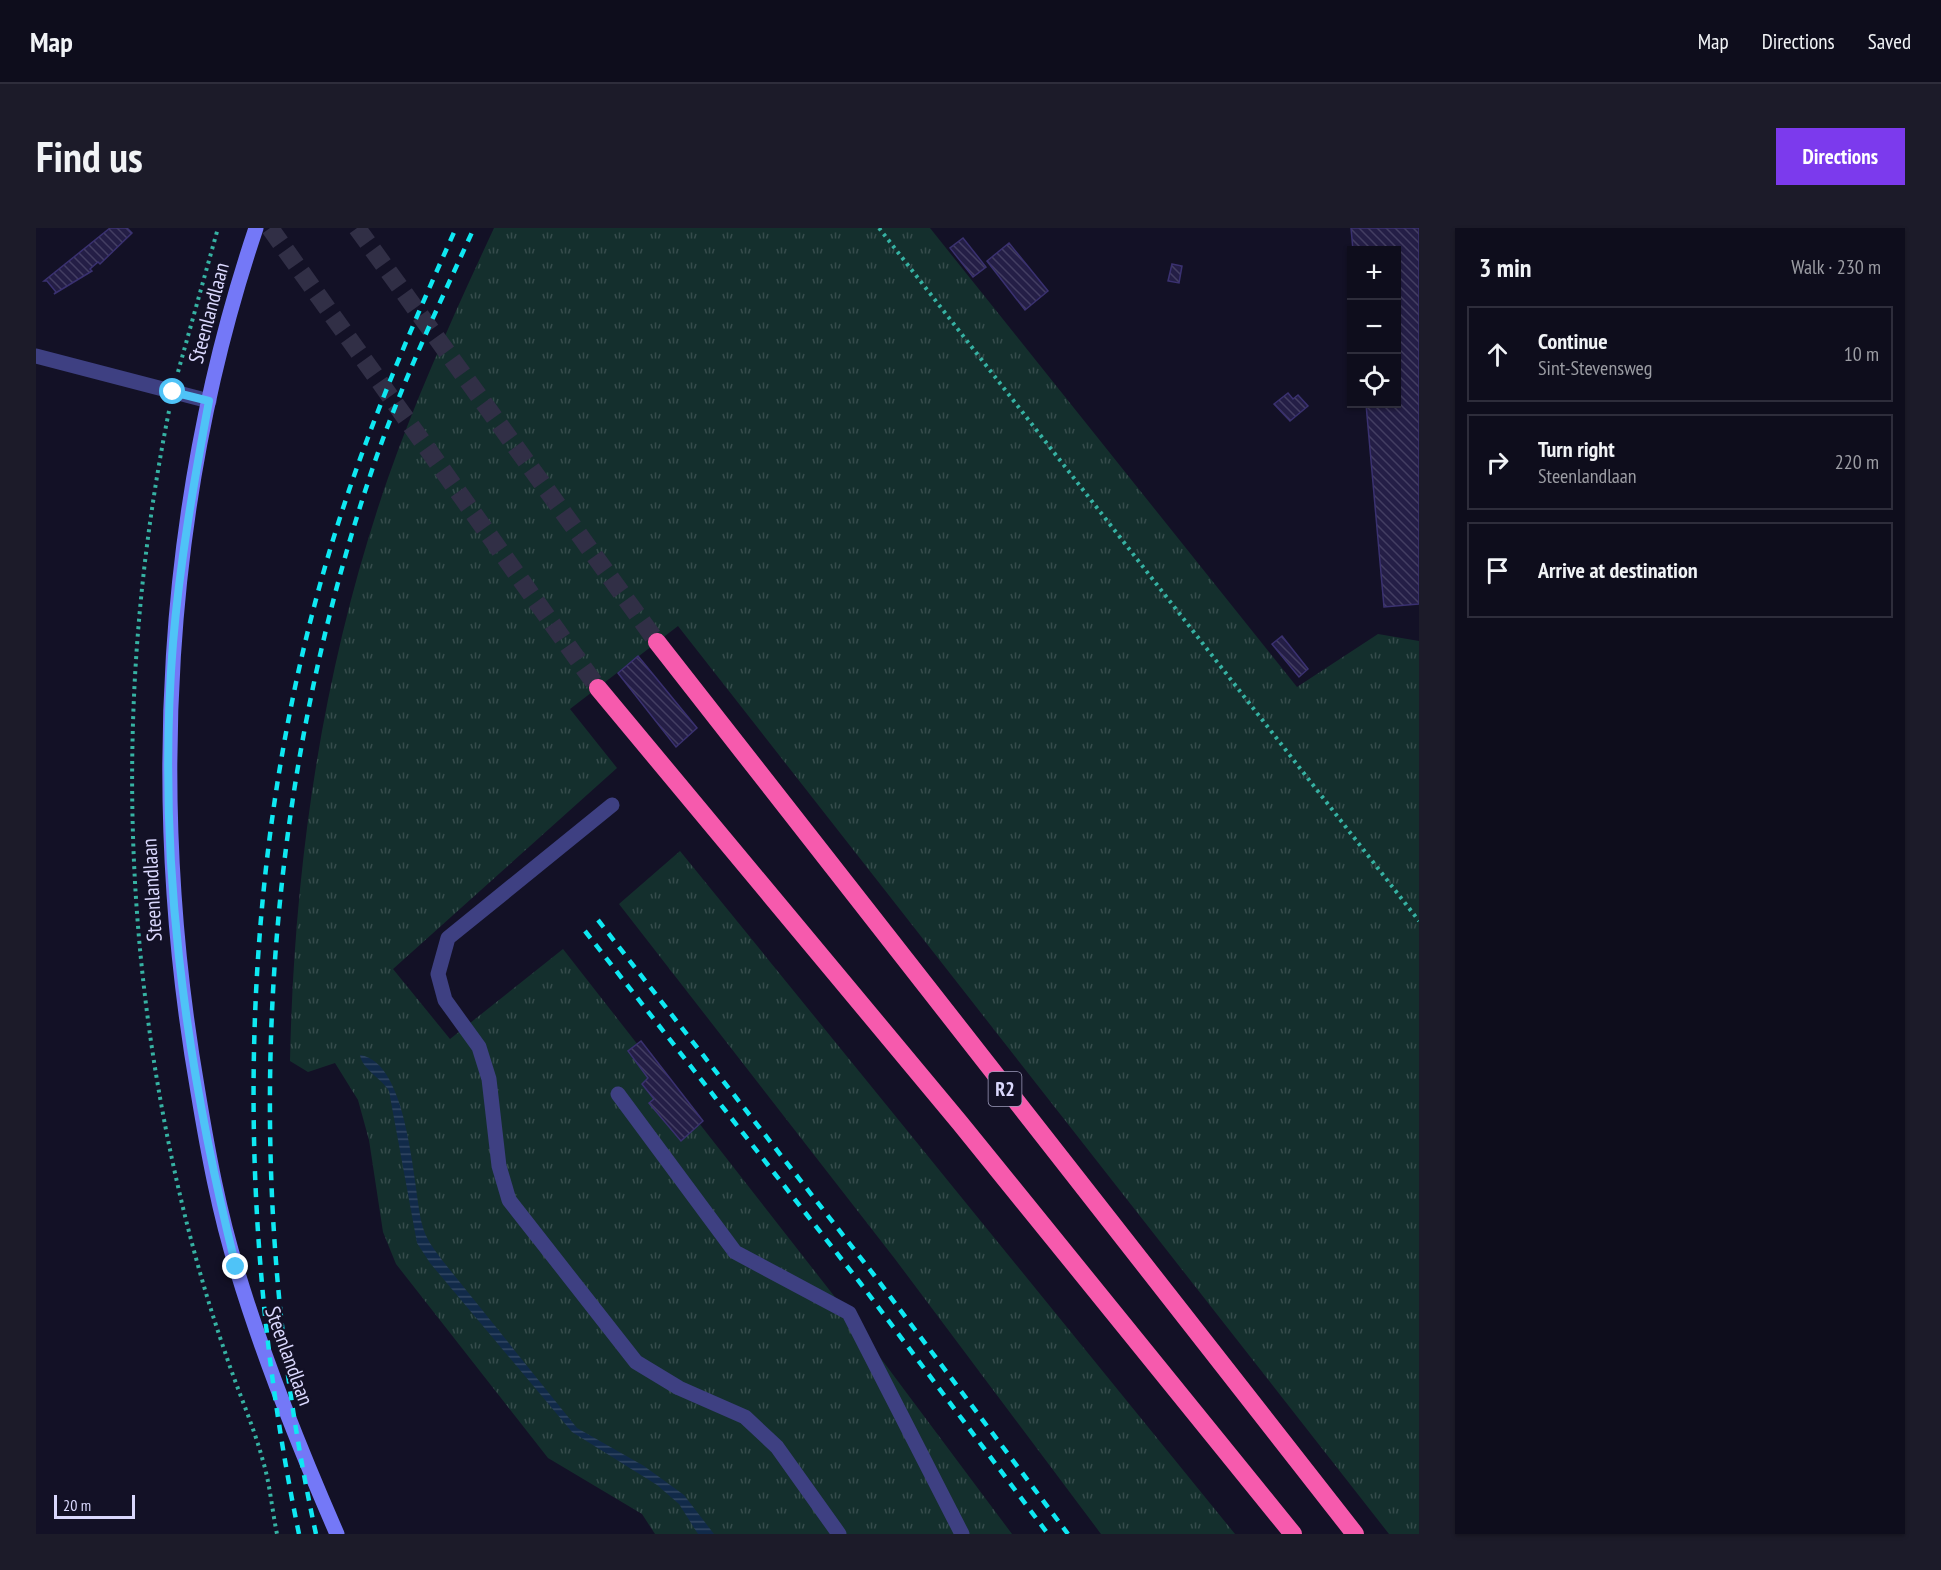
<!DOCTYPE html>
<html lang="en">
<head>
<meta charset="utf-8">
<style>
	:root { --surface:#0e0d1c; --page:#1c1b29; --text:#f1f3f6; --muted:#9b9ca3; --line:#2e2d3b; --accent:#7c3aed }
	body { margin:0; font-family:"PT Sans Narrow",sans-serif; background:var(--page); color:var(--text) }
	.controls { position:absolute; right:18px; top:18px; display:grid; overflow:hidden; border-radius:0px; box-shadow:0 2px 4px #0004 }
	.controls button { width:54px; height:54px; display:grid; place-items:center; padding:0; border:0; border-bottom:2px solid var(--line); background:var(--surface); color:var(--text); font:30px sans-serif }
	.scale { position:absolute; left:18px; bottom:15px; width:81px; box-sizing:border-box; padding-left:6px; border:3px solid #dad8fd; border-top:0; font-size:16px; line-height:21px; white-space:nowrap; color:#dad8fd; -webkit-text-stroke:4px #131126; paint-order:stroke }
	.stop { position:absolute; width:18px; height:18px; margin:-14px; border:4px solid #4fc3f7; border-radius:50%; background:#fff }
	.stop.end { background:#4fc3f7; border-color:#fff; box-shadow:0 2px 6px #0008 }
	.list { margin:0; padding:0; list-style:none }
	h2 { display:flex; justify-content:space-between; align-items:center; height:78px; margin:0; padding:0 24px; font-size:26px }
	h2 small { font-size:20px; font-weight:400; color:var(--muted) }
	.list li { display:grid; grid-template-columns:39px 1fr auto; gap:18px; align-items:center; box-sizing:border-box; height:96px; margin:0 12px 12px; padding:0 12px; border:2px solid var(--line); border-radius:0px }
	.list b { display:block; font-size:22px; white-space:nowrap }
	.list p { margin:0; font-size:20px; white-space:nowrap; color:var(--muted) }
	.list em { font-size:20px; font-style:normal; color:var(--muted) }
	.icon { flex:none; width:33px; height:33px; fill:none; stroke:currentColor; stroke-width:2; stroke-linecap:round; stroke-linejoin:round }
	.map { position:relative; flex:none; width:1383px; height:1306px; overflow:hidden; border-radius:0px }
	header { display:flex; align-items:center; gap:36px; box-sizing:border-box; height:84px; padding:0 30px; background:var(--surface); border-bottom:2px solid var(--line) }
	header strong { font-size:28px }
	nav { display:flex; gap:33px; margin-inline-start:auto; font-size:21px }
	.intro { display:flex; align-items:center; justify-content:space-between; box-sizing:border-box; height:144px; padding:0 36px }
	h1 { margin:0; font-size:42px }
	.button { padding:15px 27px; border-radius:0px; background:var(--accent); color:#fff; font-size:21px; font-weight:700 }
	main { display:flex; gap:36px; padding:0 36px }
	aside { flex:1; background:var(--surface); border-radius:0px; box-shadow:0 2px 4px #0004 }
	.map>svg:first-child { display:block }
</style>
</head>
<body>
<header>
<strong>Map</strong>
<nav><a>Map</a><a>Directions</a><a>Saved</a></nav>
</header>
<div class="intro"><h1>Find us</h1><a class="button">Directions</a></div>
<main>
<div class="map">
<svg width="1383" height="1306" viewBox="0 0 1383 1306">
	<defs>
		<pattern id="grass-tufts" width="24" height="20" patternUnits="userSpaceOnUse" patternTransform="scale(1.5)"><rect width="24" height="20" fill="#142f2d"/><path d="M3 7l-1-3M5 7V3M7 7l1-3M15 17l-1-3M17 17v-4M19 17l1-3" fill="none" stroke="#364c4c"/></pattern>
		<pattern id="water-rules" width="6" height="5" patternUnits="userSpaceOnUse" patternTransform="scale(1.5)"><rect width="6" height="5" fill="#112a49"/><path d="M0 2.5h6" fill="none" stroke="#334864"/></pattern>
		<pattern id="building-back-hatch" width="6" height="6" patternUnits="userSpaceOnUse" patternTransform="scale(1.5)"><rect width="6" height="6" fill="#241e46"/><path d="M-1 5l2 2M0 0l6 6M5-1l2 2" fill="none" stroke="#433e62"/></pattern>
	</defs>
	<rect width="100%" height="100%" fill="#131126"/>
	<path fill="url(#grass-tufts)" d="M458,0h436l367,459 81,-53 41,7v893h-30l-711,-908 -108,83 47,59 -224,201 57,70 113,-90 275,352 174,233h-357l-13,-20 -94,-56 -152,-194 -13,-32 -14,-92 -11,-40 -23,-37 -27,9 -18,-11c4,-198 33,-396 98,-583 30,-85 68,-168 106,-250z
		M644,623l555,683h-134l-206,-275 -276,-355z"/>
	<path fill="url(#water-rules)" d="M324,827c49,7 53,131 62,169 3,14 12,25 20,36l135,168 67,38 40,29 30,39h-16l-19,-30 -22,-19 -85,-53 -142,-169 -13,-20 -28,-152c-8,-13 -27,-22 -29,-36z"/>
	<path fill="url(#building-back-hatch)" stroke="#3a3170" stroke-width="1.5" d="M74,0h17l5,5 -32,31 -2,-2 -8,7 2,2 -38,23 2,-2 -9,-11h-3z
		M1315,0h68v376l-35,3 -18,-203h30v-154h-43z
		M927,10l23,29 -13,10 -23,-29z
		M973,15l39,48 -23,19 -38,-49z
		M1136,36l10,2 -3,17 -11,-2z
		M1252,165l5,6 5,-4 10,11 -18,15 -16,-17z
		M1246,408l26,33 -9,8 -27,-33z
		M602,428l59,72 -21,19 -58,-74z
		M605,813l62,80 -22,20 -32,-38 5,-4 -12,-15 6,-6 -20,-27z"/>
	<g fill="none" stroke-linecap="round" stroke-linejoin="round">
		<path stroke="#312f46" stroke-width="18" stroke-dasharray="18 9" stroke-linecap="butt" d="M234,0l328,460
			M321,0l300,414"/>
		<path stroke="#36b2a3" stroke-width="4" stroke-dasharray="3 4.5" stroke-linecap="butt" d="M843,0l540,693
			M142,144l40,-144
			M133,183c-54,269 -49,543 17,809 11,44 24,89 39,132 12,37 28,72 38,109 7,23 9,49 14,73"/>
		<path stroke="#3e4082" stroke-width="15" d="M576,577l-164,133 -10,36 7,26 34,47 10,32 10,87 10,34 127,162 43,26 66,29 32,30 62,87
			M582,866l117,158 114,61 113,221"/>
		<path stroke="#3e4082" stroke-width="15" d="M0,128l173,45"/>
		<path stroke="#7478f7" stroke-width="15" d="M220,0c-93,277 -108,577 -58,864 10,60 21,120 39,178 27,90 62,177 100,264"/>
		<path stroke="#f65aad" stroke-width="18" d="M621,414l698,892
			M562,460l362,435 333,411"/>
		<path stroke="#0fe8f2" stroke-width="4.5" stroke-dasharray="9 8" stroke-linecap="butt" d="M562,692l276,355 194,259
			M549,703l276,353 187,250
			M263,1306c-66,-316 -63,-663 28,-974 33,-114 80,-223 129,-332
			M280,1306c-76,-347 -58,-721 54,-1058 28,-85 67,-167 104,-248"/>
	</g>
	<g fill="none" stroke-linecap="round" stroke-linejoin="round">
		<path stroke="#4fc3f7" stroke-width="8" d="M137,164l36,9c-15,80 -29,160 -36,242 -17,210 12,420 63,624"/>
	</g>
	<g text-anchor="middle" stroke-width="4.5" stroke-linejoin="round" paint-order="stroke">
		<rect fill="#131126" stroke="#9e9cbc" stroke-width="1.5" x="952.5" y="844" width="33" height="34" rx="4.5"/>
		<g font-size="20" font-weight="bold" fill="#dad8fd">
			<text x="969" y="868">R2</text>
		</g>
		<g font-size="21" fill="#dad8fd" stroke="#131126">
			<text transform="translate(173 85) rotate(-75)" y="7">Steenlandlaan</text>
			<text transform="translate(116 662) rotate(-93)" y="7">Steenlandlaan</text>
			<text transform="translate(253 1128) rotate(70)" y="7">Steenlandlaan</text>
		</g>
	</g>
</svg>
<div class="controls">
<button>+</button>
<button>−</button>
<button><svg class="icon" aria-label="locate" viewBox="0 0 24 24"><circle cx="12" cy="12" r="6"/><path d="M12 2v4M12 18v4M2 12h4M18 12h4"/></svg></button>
</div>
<div class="scale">20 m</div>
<div class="stop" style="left:137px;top:164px"></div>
<div class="stop end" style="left:200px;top:1039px"></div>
</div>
<aside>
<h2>3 min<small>Walk · 230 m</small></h2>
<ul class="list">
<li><svg class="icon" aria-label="ahead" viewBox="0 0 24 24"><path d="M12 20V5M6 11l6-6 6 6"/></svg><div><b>Continue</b><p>Sint-Stevensweg</p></div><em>10 m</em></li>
<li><svg class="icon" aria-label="right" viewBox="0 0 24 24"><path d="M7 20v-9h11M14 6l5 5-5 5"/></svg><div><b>Turn right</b><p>Steenlandlaan</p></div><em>220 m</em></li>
<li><svg class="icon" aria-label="arrive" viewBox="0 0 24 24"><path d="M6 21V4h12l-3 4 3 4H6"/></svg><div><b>Arrive at destination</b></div></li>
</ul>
</aside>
</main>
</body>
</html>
